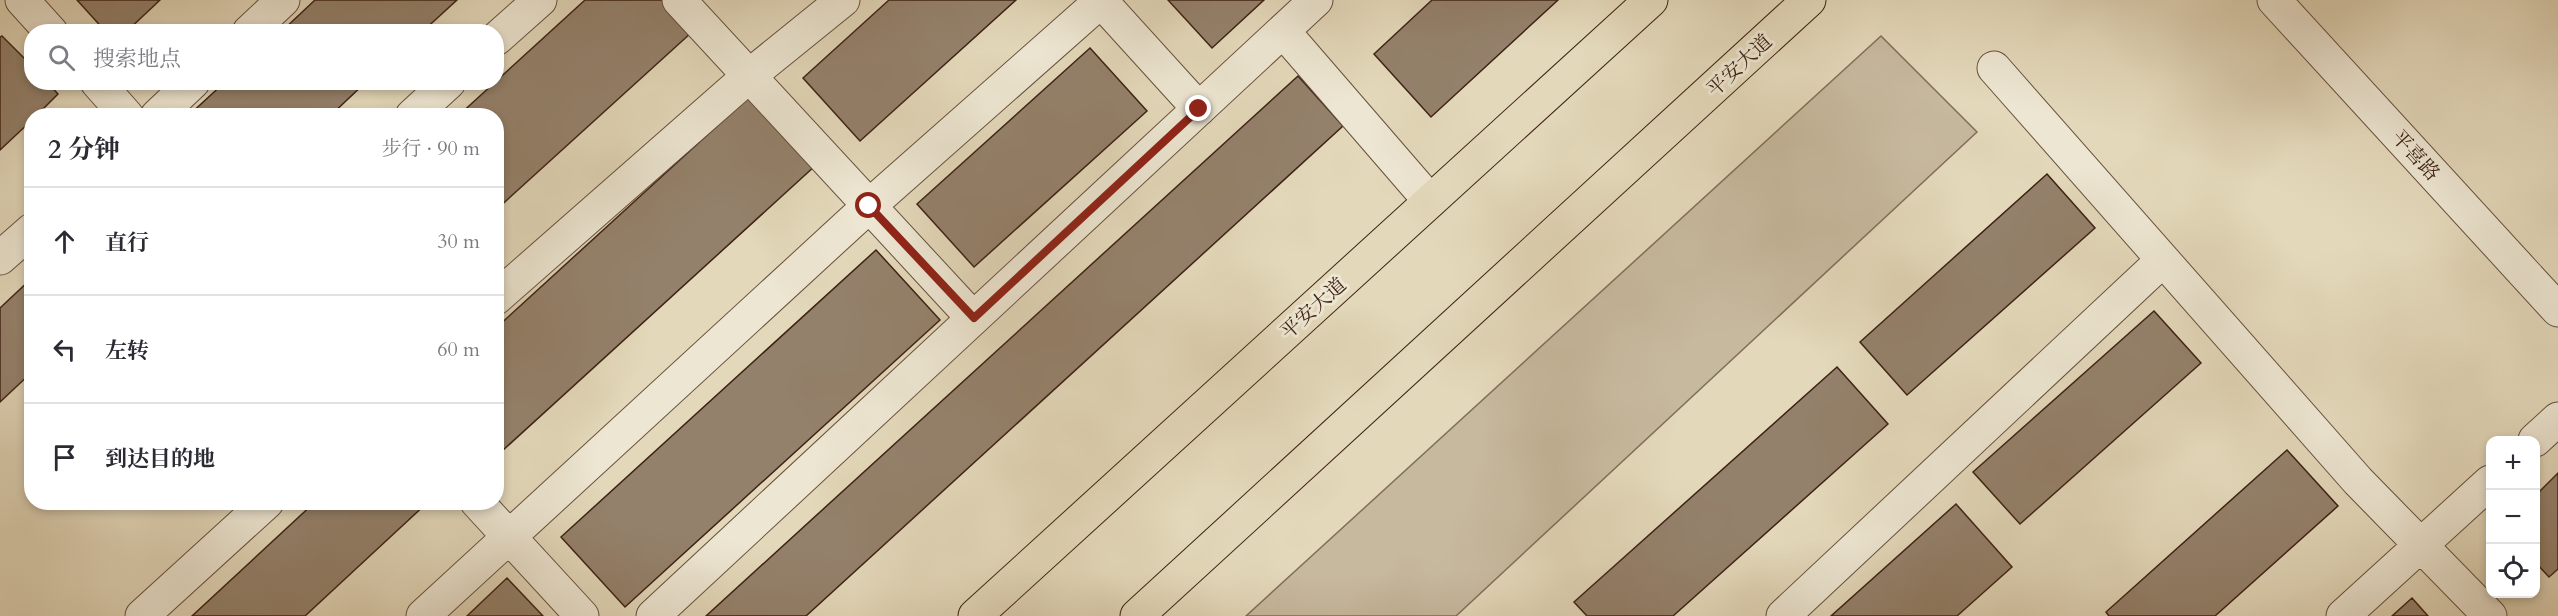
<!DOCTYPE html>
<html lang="zh">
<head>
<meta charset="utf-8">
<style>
	:root { --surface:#fff; --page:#f2f2f3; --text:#2b2b33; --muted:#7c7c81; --line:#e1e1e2 }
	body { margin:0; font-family:Cardo,"Noto Serif SC",serif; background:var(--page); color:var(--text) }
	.controls { position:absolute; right:18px; bottom:18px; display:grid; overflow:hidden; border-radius:12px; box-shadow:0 3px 9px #0003 }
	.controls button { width:54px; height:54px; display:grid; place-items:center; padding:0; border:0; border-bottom:2px solid var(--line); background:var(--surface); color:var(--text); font:30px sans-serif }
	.stop { position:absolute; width:18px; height:18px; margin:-14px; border:4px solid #8f2418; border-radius:50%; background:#fff }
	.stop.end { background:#8f2418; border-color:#fff; box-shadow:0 2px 6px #0008 }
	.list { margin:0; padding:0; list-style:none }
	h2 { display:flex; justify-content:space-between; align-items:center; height:78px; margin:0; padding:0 24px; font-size:26px }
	h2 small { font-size:20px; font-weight:400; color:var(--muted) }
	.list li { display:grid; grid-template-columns:39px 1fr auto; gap:18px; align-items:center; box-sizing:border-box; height:108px; padding:0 24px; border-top:2px solid var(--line) }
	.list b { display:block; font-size:22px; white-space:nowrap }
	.list em { font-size:20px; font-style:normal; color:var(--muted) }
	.icon { flex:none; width:33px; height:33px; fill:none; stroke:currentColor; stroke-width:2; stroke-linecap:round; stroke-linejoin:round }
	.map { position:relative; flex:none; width:2558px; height:616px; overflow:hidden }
	.search { position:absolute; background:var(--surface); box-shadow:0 3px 9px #0003; left:24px; top:24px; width:480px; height:66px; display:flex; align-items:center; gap:15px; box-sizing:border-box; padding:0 21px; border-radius:24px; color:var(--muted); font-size:22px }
	.panel { position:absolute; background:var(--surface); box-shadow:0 3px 9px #0003; left:24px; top:108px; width:480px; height:402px; border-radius:24px }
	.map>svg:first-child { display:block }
</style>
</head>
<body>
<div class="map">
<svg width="2558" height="616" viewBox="0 0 2558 616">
	<rect width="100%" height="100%" fill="#e3d8ba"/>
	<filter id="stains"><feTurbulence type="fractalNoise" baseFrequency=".00333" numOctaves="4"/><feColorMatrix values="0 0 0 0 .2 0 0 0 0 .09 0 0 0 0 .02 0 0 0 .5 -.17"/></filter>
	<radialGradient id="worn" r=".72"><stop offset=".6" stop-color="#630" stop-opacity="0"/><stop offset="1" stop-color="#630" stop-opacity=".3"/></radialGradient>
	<path fill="#c7b99e" stroke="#826e5a" stroke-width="1.5" d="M1881,36l96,96 -521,484h-210z"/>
	<path fill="#94816b" stroke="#3e2215" stroke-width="1.5" d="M77,0h83l-34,32h-20z
		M315,0h142l-35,32h-141z
		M585,0h77l30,32 -196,178v-94h-38z
		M889,0h127l-156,141 -57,-63z
		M1168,0h96l-52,48z
		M1432,0h126l-127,117 -57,-63z
		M2,36l30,30v16h15l11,12 -22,22h-4v4l-32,30v-113z
		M1090,48l57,63 -173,156 -57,-63z
		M1298,76l45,50 -537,490h-100z
		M225,82h141l-36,34h-142z
		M752,94l64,71 -315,287 -5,-5v-119z
		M2047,174l48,54 -188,167 -47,-53z
		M876,250l64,70 -315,287 -64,-70z
		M32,278v94l-32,30v-94z
		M2154,311l47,52 -181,161 -47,-52z
		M1837,367l51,57 -215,192h-86l-13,-14z
		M2287,450l51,56 -123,110h-106l-3,-4z
		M2558,473v96l-9,8 -13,-14v-68z
		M315,502h113l-123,114h-113z
		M1956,504l56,63 -55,49h-126z
		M507,578l36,38h-76z
		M2412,598l16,18h-36z"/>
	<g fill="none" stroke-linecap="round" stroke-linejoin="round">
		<defs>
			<path id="minor" d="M22,0l29,32
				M679,0l294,318
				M1100,0l99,109
				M2274,0l284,310
				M1283,31l147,170
				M249,32l34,-32
				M496,39l44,-39
				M1994,68l364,413 132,135
				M97,82l30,34
				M157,116l36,-34
				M412,116l37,-34
				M0,258l32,-28
				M496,298l253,-222 94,-76
				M2535,440l23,-21
				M477,502l105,114
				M142,616l125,-114
				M423,616l446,-410 233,-206
				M653,616l663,-616
				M1783,616l380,-356
				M2343,616l147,-134"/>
			<path id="major" d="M975,616l676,-616
				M1137,616l672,-616"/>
		</defs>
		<use href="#minor" stroke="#67503e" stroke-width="35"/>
		<use href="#major" stroke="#3e2215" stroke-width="35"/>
		<use href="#minor" stroke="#ede6d2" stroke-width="33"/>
		<use href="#major" stroke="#e3d8ba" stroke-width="33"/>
	</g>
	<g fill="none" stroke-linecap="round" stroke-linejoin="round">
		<path stroke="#8f2418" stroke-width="8" d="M869,206l105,112 225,-209"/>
	</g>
	<g text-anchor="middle" stroke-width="6" stroke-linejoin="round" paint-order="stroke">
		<g font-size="20" fill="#3e2215" stroke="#ede6d2">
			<text transform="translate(1739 65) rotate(-43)" y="7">平安大道</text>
			<text transform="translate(2416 155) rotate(48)" y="7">平喜路</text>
			<text transform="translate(1313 308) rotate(-42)" y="7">平安大道</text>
		</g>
	</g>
	<rect width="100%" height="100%" filter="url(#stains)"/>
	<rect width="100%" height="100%" fill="url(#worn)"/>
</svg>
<div class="controls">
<button>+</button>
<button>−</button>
<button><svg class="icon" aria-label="locate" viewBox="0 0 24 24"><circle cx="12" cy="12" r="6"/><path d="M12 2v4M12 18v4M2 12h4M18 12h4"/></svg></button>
</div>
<div class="stop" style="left:869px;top:206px"></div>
<div class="stop end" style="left:1199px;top:109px"></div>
<div class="search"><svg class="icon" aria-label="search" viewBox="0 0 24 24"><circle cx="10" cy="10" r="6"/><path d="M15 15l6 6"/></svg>搜索地点</div>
<section class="panel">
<h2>2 分钟<small>步行 · 90 m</small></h2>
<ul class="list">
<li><svg class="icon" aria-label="ahead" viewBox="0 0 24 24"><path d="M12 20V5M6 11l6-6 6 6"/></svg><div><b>直行</b></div><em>30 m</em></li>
<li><svg class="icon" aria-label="left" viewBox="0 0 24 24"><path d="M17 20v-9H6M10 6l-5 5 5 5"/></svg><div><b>左转</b></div><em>60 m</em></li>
<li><svg class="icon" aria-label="arrive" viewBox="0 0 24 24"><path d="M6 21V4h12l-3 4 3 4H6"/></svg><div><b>到达目的地</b></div></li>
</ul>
</section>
</div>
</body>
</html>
